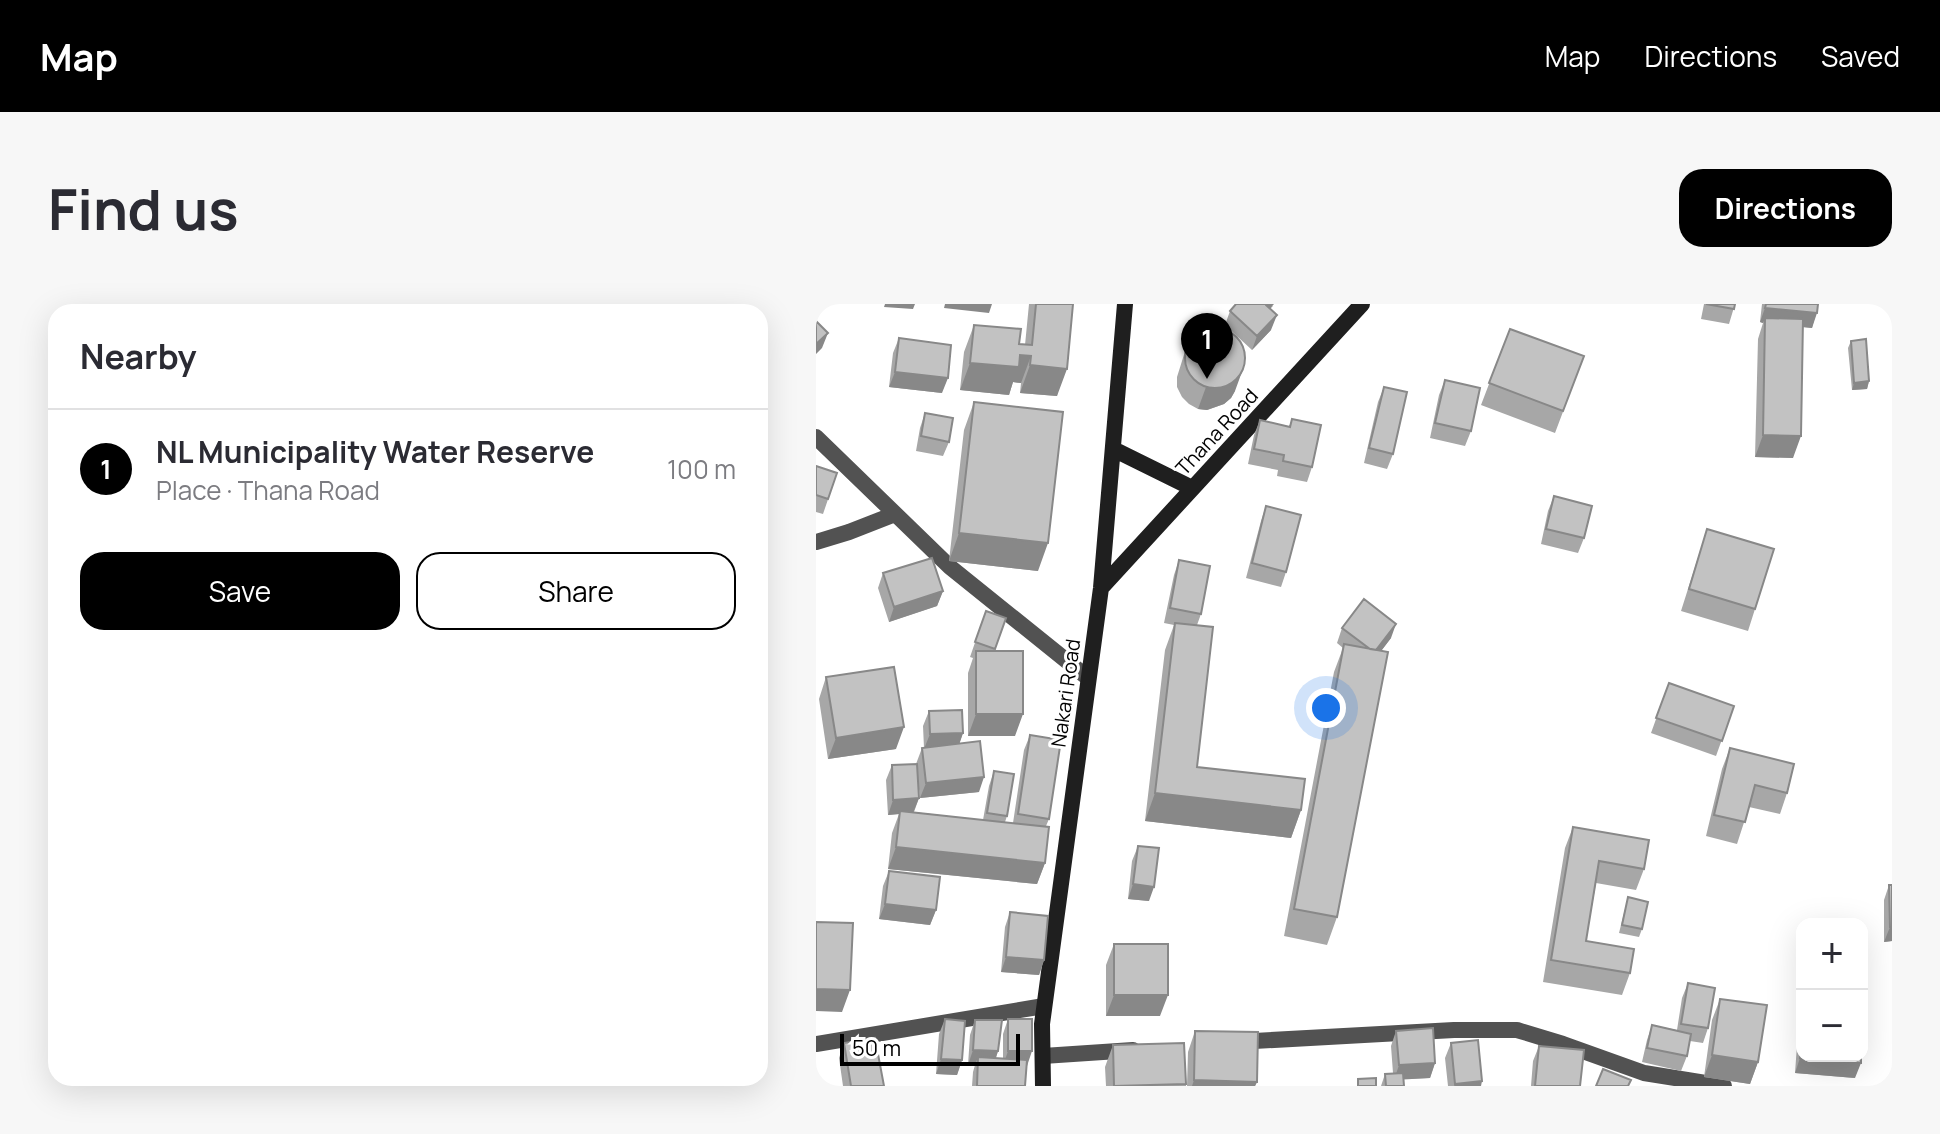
<!DOCTYPE html>
<html lang="en">
<head>
<meta charset="utf-8">
<style>
	:root { --surface:#fff; --page:#f7f7f7; --text:#2b2b33; --muted:#7c7c81; --line:#e1e1e2; --accent:#000 }
	body { margin:0; font-family:Manrope,sans-serif; background:var(--page); color:var(--text) }
	.controls { position:absolute; right:24px; bottom:24px; display:grid; overflow:hidden; border-radius:16px; box-shadow:0 8px 32px #0002 }
	.controls button { width:72px; height:72px; display:grid; place-items:center; padding:0; border:0; border-bottom:2px solid var(--line); background:var(--surface); color:var(--text); font:40px sans-serif }
	.scale { position:absolute; left:24px; bottom:20px; width:180px; box-sizing:border-box; padding-left:8px; border:4px solid #000; border-top:0; font-size:22px; line-height:28px; white-space:nowrap; color:#000; -webkit-text-stroke:6px #fff; paint-order:stroke }
	.you { position:absolute; left:510px; top:404px; width:28px; height:28px; margin:-20px; border:6px solid #fff; border-radius:50%; background:#1a73e8; box-shadow:0 0 0 12px #1a73e833 }
	.badge { display:grid; place-items:center; width:52px; height:52px; border-radius:50%; background:var(--accent); color:#fff; font-size:26px; font-weight:700 }
	.pin { position:absolute; translate:-50% -66px; filter:drop-shadow(0 2px 4px #0008) }
	.pin::after { content:''; position:absolute; top:42px; width:28px; height:24px; background:inherit; clip-path:polygon(0 0,100% 0,50% 100%) }
	.list { margin:0; padding:0; list-style:none }
	h2 { display:flex; justify-content:space-between; align-items:center; height:104px; margin:0; padding:0 32px; font-size:34px }
	h2 small { font-size:26px; font-weight:400; color:var(--muted) }
	.list li { display:grid; grid-template-columns:52px 1fr auto; gap:24px; align-items:center; box-sizing:border-box; height:120px; padding:0 32px; border-top:2px solid var(--line) }
	.list b { display:block; font-size:30px; white-space:nowrap }
	.list p { margin:0; font-size:26px; white-space:nowrap; color:var(--muted) }
	.list em { font-size:26px; font-style:normal; color:var(--muted) }
	.actions { display:flex; gap:16px; padding:24px 32px }
	.actions a { flex:1; padding:18px 0; border:2px solid var(--accent); border-radius:24px; text-align:center; font-size:28px; color:var(--accent) }
	.actions .main { background:var(--accent); color:#fff }
	.map { position:relative; flex:none; width:1076px; height:782px; overflow:hidden; border-radius:24px }
	header { display:flex; align-items:center; gap:48px; box-sizing:border-box; height:112px; padding:0 40px; background:var(--accent); color:#fff }
	header strong { font-size:38px }
	nav { display:flex; gap:44px; margin-inline-start:auto; font-size:28px }
	.intro { display:flex; align-items:center; justify-content:space-between; box-sizing:border-box; height:192px; padding:0 48px }
	h1 { margin:0; font-size:56px }
	.button { padding:20px 36px; border-radius:24px; background:var(--accent); color:#fff; font-size:28px; font-weight:700 }
	main { display:flex; gap:48px; padding:0 48px }
	aside { flex:1; background:var(--surface); border-radius:24px; box-shadow:0 8px 32px #0002 }
	.map>svg:first-child { display:block }
</style>
</head>
<body>
<header>
<strong>Map</strong>
<nav><a>Map</a><a>Directions</a><a>Saved</a></nav>
</header>
<div class="intro"><h1>Find us</h1><a class="button">Directions</a></div>
<main>
<aside>
<h2>Nearby<small></small></h2>
<ul class="list">
<li><span class="badge">1</span><div><b>NL Municipality Water Reserve</b><p>Place · Thana Road</p></div><em>100 m</em></li>
</ul>
<div class="actions"><a class="main">Save</a><a>Share</a></div>
</aside>
<div class="map">
<svg width="1076" height="782" viewBox="0 0 1076 782">
	<rect width="100%" height="100%" fill="#fff"/>
	<g fill="none" stroke-linecap="round" stroke-linejoin="round">
		<path stroke="#525252" stroke-width="16" d="M0,133l134,130 138,111
			M0,238l33,-10 46,-18
			M420,738l218,-12h63l46,14 81,29 80,13
			M0,740l228,-38
			M227,752l90,-6"/>
		<path stroke="#1f1f1f" stroke-width="16" d="M297,145l79,39
			M285,284l261,-284
			M227,782l-1,-62 59,-436 24,-284"/>
	</g>
	<path fill="#a7a7a7" d="M213,0h44l-16,92 -37,-3 1,-10 -8,-1 -4,13 -49,-5 4,-38 10,-27 45,19 6,1z
		M888,0h31l-6,20 -28,-5z
		M946,0h56l-6,24 -9,-1 -10,131 -38,-1 3,-118 5,-16 -3,-1z
		M457,2l-3,3 1,21 -19,20 -27,-25 5,-14z
		M694,25l74,27 -29,77 -74,-28z
		M83,34l43,55 -53,-6 4,-34z
		M1035,37l18,40 -2,8 -15,1 -4,-42z
		M371,41l48,46 -4,7 -7,6 -17,6 -9,-1 -9,-5 -7,-7 -5,-10v-10z
		M629,76l26,51 -6,15 -35,-8 9,-43z
		M568,83l9,67 -6,15 -23,-6 14,-61z
		M158,98l64,169 -89,-10 15,-131z
		M109,109l24,29 -6,14 -27,-5 4,-23z
		M476,115l20,48 -5,15 -30,-6 1,-6 -30,-6 6,-29 6,-15 29,7z
		M0,162l21,7 -14,41 -7,-2z
		M738,192l30,42 -6,15 -37,-9 7,-33z
		M450,202l20,66 -5,15 -35,-9 15,-57z
		M891,225l48,80 -7,22 -67,-20z
		M363,256l22,54 -4,11v142l104,43 -10,28 -146,-17 20,-171 9,-25 -10,-2 10,-48z
		M67,269l60,18 -6,15 -48,16 -11,-34z
		M170,307l20,7 -12,33 21,85h-47v-63l5,-15 -3,-1z
		M526,324l49,10 -10,13 -44,266 -10,28 -43,-9 50,-264 9,-24 -6,-5z
		M10,373l70,72 -68,10 -9,-60z
		M853,379l65,23 -18,50 -65,-23z
		M113,407l34,22 -4,11 20,48 -59,6 -3,-27 2,27 -5,14 69,8 6,-34 5,-15 13,45 -2,6 8,1 11,-73 6,-15 19,84 -3,7 -1,37 -8,21 -149,-15 4,-36 7,-19 -11,1 -2,-35 6,-15 24,-1 6,-16h2l-1,-22z
		M914,444l57,45 -7,21 -31,-7 -12,37 -31,-8 16,-67z
		M757,523l71,42 -8,21 -40,-7 -10,58 44,32 -8,22 -79,-13 22,-134z
		M322,542l11,55 -21,-2 4,-38z
		M73,567l47,39 -6,15 -51,-6 4,-33z
		M1073,581h3v56l-8,1v-42z
		M812,593l14,32 -3,8 -20,-4z
		M194,608l34,48 -5,15 -38,-3 4,-45z
		M298,640l46,72h-54v-51z
		M872,679l20,45 -5,15 -13,-2 -3,15 -6,15 -39,-9 5,-22 5,-15 25,5 5,-32z
		M904,695l38,63 -8,22 -46,-7 8,-57z
		M129,715l17,41 -5,15 -21,-1 3,-40z
		M192,715l19,47 -2,20h-53l1,-14 2,-7h-7l2,-30 5,-15 23,31 -2,7 7,1v-25z
		M986,717v35l53,22 -60,-5 3,-42z
		M379,727l62,51 -2,4h-68l1,-34z
		M580,727l39,32 -5,15 -27,1 1,7h-23l4,-12 8,-1 -2,-27z
		M28,739l40,43h-41l-4,-28z
		M635,739l30,43h-33l-3,-28z
		M297,741l73,39v2h-80l-1,-19z
		M723,742l41,40h-49l2,-25z"/>
	<path fill="#888" d="M69,0h30l-2,5 -29,-2z
		M129,0h47l-3,9 -45,-5z
		M450,0h8l-14,16z
		M949,4l52,5 -5,15 -47,-5v-5l-2,5 -3,-1z
		M461,11l-6,15 -19,20 5,-14z
		M12,29l-6,15 -6,6v-10z
		M204,51l11,1 -10,27 -8,-1 -4,13 -49,-5 10,-27z
		M214,61l37,4 -10,27 -37,-3z
		M427,65l-8,22 -4,7 -7,6 -17,6 -9,-1 8,-22z
		M79,68l53,6 -6,15 -53,-6z
		M1053,77l-2,8 -15,1 2,-7z
		M947,131l38,1 -8,22 -38,-1z
		M143,229l89,10 -10,28 -89,-10z
		M127,287l-6,15 -48,16 5,-15z
		M580,320l-5,14 -22,29 5,-15z
		M160,410h47l-8,22h-47z
		M88,423l-8,22 -68,10 8,-21z
		M147,429l-5,15 -34,1 6,-15z
		M168,473l-5,15 -59,6 6,-15z
		M339,489l146,17 -10,28 -146,-17z
		M103,494l-6,15 -13,-2 -1,3 -11,1 5,-15z
		M80,543l149,16 -8,21 -149,-15z
		M317,580l21,3 -5,14 -21,-2z
		M69,600l51,6 -6,15 -51,-6z
		M1074,623h2v14l-8,1z
		M190,653l38,3 -5,15 -38,-3z
		M0,685l34,1 -8,22 -26,-1z
		M298,691h54l-8,21h-54z
		M157,746l25,1 -5,15 -15,-9 -3,8h-7z
		M192,747h24l-5,15h-24z
		M896,751l46,7 -8,22 -46,-7z
		M984,754l61,5 -6,15 -60,-5z
		M125,755l21,1 -5,15 -21,-1z
		M619,759l-5,15 -36,2 5,-15z
		M378,776l63,2 -2,4h-63z
		M666,777l-1,5h-27l1,-2z"/>
	<path fill="#c2c2c2" stroke="#888" stroke-width="2" d="M220,0h37l-6,65 -37,-4 1,-9 -11,-1 -1,12 -49,-4 4,-38 47,4 -2,15 13,1z
		M420,0h30v1l11,10 -20,21 -27,-25z
		M890,0h29l-1,5z
		M950,0h52l-1,9 -52,-5z
		M949,14l38,1 -2,117 -38,-1z
		M0,17l12,12 -12,11z
		M369 54a30 30 0 1 1 60 0a30 30 0 1 1-60 0Z
		M694,25l74,27 -21,55 -74,-28z
		M83,34l52,7 -3,33 -53,-6z
		M1050,35l3,42 -15,2 -3,-42z
		M629,76l35,8 -9,43 -36,-8z
		M568,83l23,5 -14,62 -24,-6z
		M158,98l89,10 -15,131 -89,-10z
		M109,109l28,5 -4,24 -28,-6z
		M476,115l29,6 -9,42 -29,-6 1,-6 -30,-6 6,-29 30,7z
		M0,162l21,7 -9,26 -12,-4z
		M738,192l38,10 -8,32 -38,-9z
		M450,202l35,9 -15,57 -34,-9z
		M891,225l67,20 -19,60 -66,-20z
		M116,254l11,33 -49,16 -11,-34z
		M363,256l31,6 -9,48 -31,-6z
		M548,295l32,25 -20,26 -6,-1 -28,-21z
		M170,307l20,7 -11,31 -20,-7z
		M359,319l38,4 -16,140 108,12 -4,31 -146,-17z
		M528,340l44,8 -51,265 -43,-8z
		M160,347h47v63h-47z
		M78,363l10,60 -68,11 -10,-61z
		M853,379l65,23 -12,35 -66,-23z
		M146,406l1,23 -33,1 -1,-23z
		M214,431l31,5 -12,79 -31,-5z
		M164,437l4,36 -58,6 -4,-35z
		M914,444l64,16 -7,29 -32,-8 -10,37 -31,-7z
		M101,460l2,34 -26,2 -1,-35z
		M178,467l20,3 -7,42 -20,-3z
		M84,507l149,16 -4,36 -149,-16z
		M757,523l76,13 -5,29 -45,-8 -13,80 48,8 -4,24 -79,-13z
		M322,542l21,2 -5,39 -21,-3z
		M73,567l51,6 -4,33 -51,-6z
		M1073,581h3v42h-2z
		M812,593l20,5 -6,27 -20,-4z
		M194,608l38,4 -4,44 -38,-3z
		M0,618l37,1 -3,67 -34,-1z
		M298,640h54v51h-54z
		M872,679l27,5 -7,40 -27,-4z
		M904,695l47,6 -9,57 -46,-7z
		M129,715l20,2 -3,39 -21,-1z
		M192,715h24v32h-24z
		M159,716h27l-4,31 -25,-1z
		M1046,718h2l-2,26z
		M836,721l39,9 -4,22 -40,-8z
		M617,724l2,35 -36,2 -3,-34z
		M379,727l63,1 -1,50 -63,-2z
		M986,733v19h59v7l-61,-5z
		M59,734l9,48h-33l-7,-43z
		M662,736l4,41 -27,3 -4,-41z
		M368,739l2,41 -72,2 -1,-41z
		M723,742l45,4 -4,36h-45z
		M162,753l49,3 -2,26h-48z
		M787,765l28,11 -3,6h-32z
		M587,769l1,13h-18l-1,-12z
		M560,774v8h-18v-7z"/>
	<g text-anchor="middle" stroke-width="6" stroke-linejoin="round" paint-order="stroke">
		<g font-size="20" fill="#000" stroke="#fff">
			<text transform="translate(401 128) rotate(-47)" y="7">Thana Road</text>
			<text transform="translate(250 389) rotate(-82)" y="7">Nakari Road</text>
		</g>
	</g>
</svg>
<div class="controls">
<button>+</button>
<button>−</button>
</div>
<div class="scale">50 m</div>
<div class="you"></div>
<div class="pin badge" style="left:391px;top:75px">1</div>
</div>
</main>
</body>
</html>
